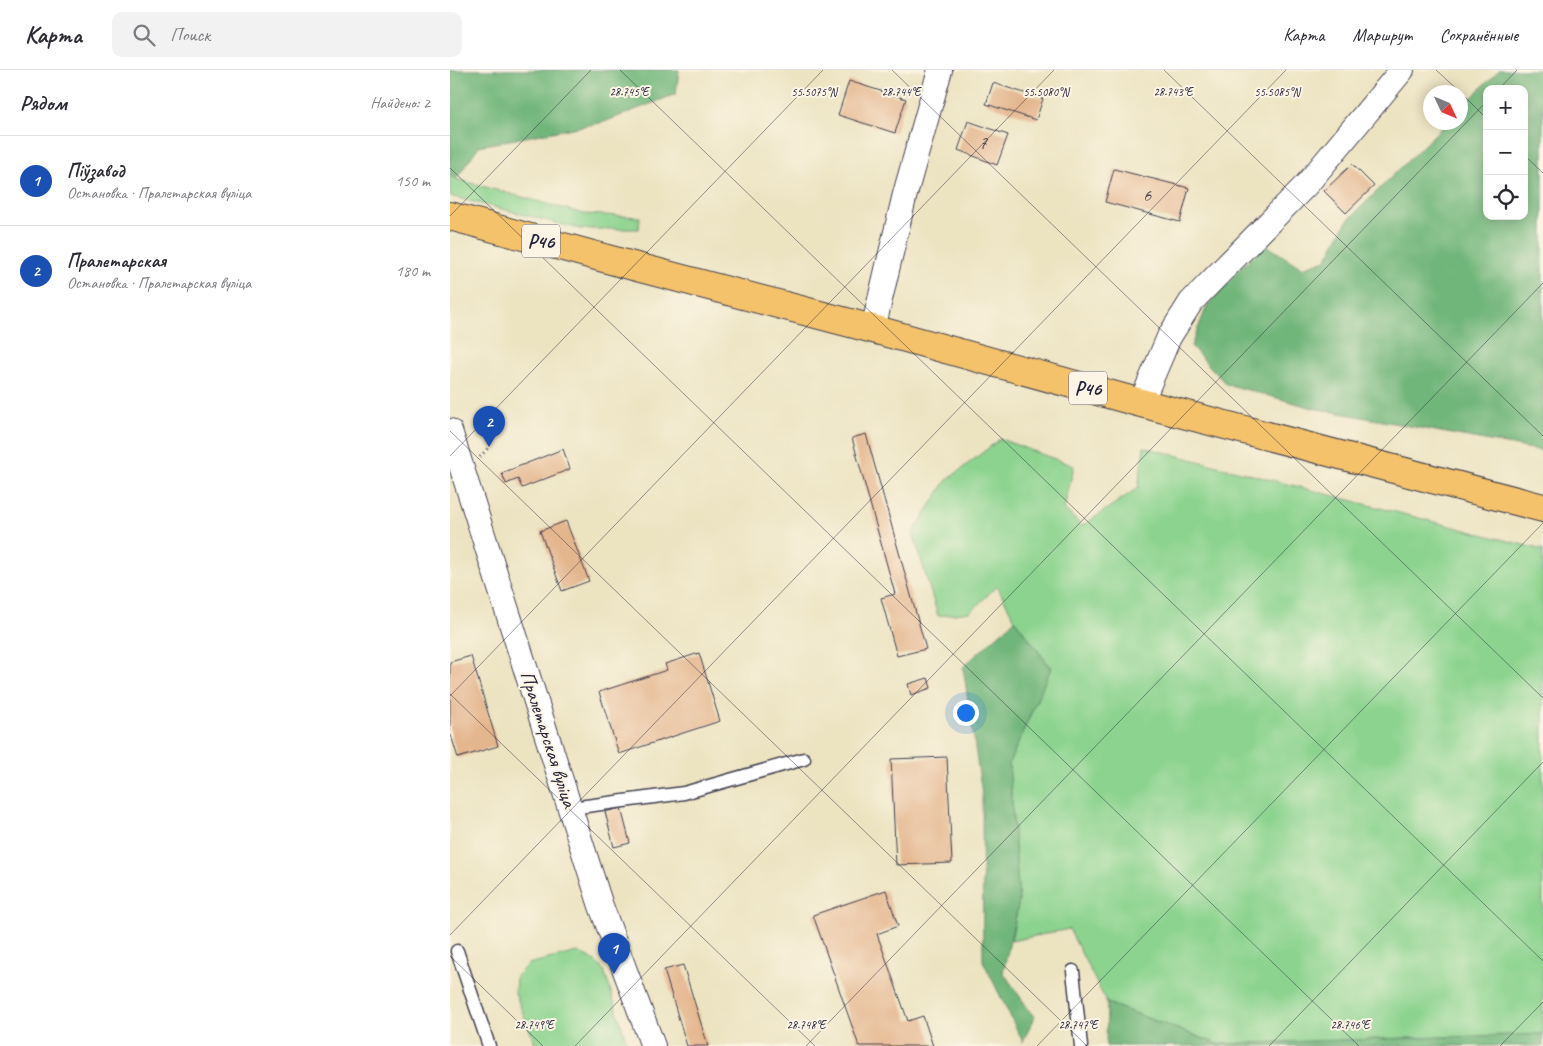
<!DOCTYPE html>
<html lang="ru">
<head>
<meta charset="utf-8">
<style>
	:root { --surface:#fff; --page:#f2f2f3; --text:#2b2b33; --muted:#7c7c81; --line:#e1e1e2; --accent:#db2777 }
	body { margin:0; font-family:Caveat,sans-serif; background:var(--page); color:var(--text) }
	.controls { position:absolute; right:15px; top:15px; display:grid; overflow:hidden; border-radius:10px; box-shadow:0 2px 12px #0003 }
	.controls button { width:45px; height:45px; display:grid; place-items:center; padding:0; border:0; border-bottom:1px solid var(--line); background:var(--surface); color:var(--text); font:25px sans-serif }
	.compass { position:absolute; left:973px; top:15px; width:45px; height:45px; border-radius:50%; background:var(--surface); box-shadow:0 2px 12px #0003; rotate:134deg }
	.you { position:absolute; left:515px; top:642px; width:18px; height:18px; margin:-12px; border:4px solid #fff; border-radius:50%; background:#1a73e8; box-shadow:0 0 0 8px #1a73e833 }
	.badge { display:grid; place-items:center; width:32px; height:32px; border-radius:50%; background:var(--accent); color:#fff; font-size:16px; font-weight:700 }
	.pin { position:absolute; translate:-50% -41px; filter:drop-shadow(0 1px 2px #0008) }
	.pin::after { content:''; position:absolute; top:26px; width:18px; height:15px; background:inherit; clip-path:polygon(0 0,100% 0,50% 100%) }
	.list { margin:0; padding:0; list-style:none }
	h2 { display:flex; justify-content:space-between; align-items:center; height:65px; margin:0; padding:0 20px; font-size:21px }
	h2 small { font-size:16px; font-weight:400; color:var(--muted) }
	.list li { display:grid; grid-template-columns:32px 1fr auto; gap:15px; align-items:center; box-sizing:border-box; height:90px; padding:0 20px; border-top:1px solid var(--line) }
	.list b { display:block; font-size:19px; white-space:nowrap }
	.list p { margin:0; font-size:16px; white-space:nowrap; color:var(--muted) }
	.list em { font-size:16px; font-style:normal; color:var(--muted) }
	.icon { flex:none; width:28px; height:28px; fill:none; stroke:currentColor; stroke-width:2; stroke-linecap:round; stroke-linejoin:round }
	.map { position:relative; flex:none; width:1093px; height:976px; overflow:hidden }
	header { display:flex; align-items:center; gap:30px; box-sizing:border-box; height:70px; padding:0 25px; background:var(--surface); border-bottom:1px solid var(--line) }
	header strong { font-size:24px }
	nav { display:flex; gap:28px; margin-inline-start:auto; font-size:18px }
	.search { width:350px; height:45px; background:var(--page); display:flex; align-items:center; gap:12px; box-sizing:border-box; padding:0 18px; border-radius:10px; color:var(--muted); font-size:19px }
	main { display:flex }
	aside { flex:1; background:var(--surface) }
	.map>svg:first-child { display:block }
</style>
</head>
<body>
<header>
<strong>Карта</strong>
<div class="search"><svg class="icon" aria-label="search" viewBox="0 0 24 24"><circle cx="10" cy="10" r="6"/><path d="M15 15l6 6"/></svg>Поиск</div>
<nav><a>Карта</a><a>Маршрут</a><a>Сохранённые</a></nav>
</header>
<main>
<aside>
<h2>Рядом<small>Найдено: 2</small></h2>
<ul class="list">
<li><span class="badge" style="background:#1a4fb4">1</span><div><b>Піўзавод</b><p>Остановка · Пралетарская вуліца</p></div><em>150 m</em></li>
<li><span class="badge" style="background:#1a4fb4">2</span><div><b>Пралетарская</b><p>Остановка · Пралетарская вуліца</p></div><em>180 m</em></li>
</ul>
</aside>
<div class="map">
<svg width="1093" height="976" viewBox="0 0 1093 976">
	<rect width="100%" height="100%" fill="#fcf5e5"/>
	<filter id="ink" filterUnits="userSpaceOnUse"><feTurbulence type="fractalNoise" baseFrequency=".02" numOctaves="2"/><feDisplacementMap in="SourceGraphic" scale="10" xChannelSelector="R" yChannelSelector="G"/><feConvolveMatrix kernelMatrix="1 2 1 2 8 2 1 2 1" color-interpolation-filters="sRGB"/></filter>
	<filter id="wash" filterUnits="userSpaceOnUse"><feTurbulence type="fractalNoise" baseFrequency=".0096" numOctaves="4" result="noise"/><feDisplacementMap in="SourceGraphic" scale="20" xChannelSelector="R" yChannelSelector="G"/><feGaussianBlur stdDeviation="1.12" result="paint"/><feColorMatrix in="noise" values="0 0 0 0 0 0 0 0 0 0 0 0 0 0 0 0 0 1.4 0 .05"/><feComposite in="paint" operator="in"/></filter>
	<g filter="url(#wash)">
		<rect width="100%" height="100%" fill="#ece3c1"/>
		<path fill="#8bd38e" stroke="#567a64" d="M0,105l6,4 128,35 56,3 -1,12h-59l-130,-33z
			M550,369l74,27 -10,43 18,17 56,-38 6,-41 399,103v484l-325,10 -111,-41 -38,-74 -58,12 8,-40 -10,-138 42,-95 -36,-48 -18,-34 -27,26 -32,4 -25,-83 33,-52z
			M127,882l14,6 13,12 24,76h-92l-21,-53 1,-17 12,-12z"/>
		<path fill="#70b579" stroke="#496c5a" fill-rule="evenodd" d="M0,0h229l-3,24 -72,28 -125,24 -23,33 -6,-4z
			M1049,0h44v381l-230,-43 -87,-24 -35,-38 16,-40 30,-35 29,-26 36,23 24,-8 21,-39 99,-98 15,-1v-14zM1037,19h37v127h-37z
			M565,550l36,48 -42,95 10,138 -16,71 31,45 -11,25 -40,-81 -1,-167 -19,-127z
			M657,933l111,41 325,-10v12h-437z"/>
		<g id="blocks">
			<path fill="#e4b68e" d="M399,11l57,18 -11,34 -57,-18z
				M543,13l50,16 -7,21 -50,-16z
				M518,51l40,14 -11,30 -39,-15z
				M902,94l22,22 -28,27 -22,-22z
				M664,99l75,19 -9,34 -75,-20z
				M416,364l60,215 -29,7 -16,-58 14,-4 -43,-156z
				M113,379l7,20 -48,19 -4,-9 -12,5 -4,-11z
				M116,451l23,60 -27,10 -22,-60z
				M249,583l21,68 -101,33 -20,-62 68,-22 -2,-6z
				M21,586l27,90 -40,12 -8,-26v-70z
				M478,608l3,10 -20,7 -3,-11z
				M497,687l5,106 -56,2 -5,-106z
				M171,738l9,35 -16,4 -9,-35z
				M436,820l12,36 -21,8 31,87 15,-5 10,30h-74l-46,-131z
				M233,895l25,81h-21l-23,-76z"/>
		</g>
	</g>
	<g filter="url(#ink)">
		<use href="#blocks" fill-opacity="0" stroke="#403f4f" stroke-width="1"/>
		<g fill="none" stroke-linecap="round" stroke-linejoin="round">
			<defs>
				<path id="service" d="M121,738l113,-15 120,-34
					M7,881l32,95
					M623,901l8,75"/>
				<path id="minor" d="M423,259l32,-135 35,-124
					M691,333l28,-66 22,-35 116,-118 95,-114
					M0,361l151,475 52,140"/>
				<path id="primary" d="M0,146l183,50 240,63 268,74 402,105"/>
			</defs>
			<use href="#service" stroke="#403f4f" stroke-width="15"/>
			<use href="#minor" stroke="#403f4f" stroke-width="26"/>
			<use href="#primary" stroke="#403f4f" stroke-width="30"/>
			<path stroke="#403f4f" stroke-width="3" stroke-dasharray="1 4" stroke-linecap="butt" d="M30,387l9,-10"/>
			<use href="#service" stroke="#fff" stroke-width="12"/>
			<use href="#minor" stroke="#fff" stroke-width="24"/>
			<use href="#primary" stroke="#f4c26a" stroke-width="28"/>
		</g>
	</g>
	<path fill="none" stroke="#22223b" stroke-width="1" stroke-opacity="0.45" d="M170,0l923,891M442,0l651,628M714,0l379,366M986,0l24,22M1049,19l18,-19M1011,23l26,26M1074,85l19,18M0,98l909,878M0,146l141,-146M0,361l637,615M0,386l373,-386M0,624l365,352M0,626l604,-626M0,865l836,-865M0,886l93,90M125,976l912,-945M356,976l737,-763M587,976l506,-523M819,976l274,-284M1050,976l43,-44"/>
	<g text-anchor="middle" stroke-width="4" stroke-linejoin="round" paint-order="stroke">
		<g font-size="18" fill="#524750">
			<text x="533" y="79">7</text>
			<text x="697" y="131">6</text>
		</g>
		<g fill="#fcf5e5" stroke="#63616e" stroke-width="1">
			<rect x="72" y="154.5" width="38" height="33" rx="4"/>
			<rect x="619" y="301.5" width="38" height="33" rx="4"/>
		</g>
		<g font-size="19" font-weight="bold" fill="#22223b">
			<text x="91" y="178">Р46</text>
			<text x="638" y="325">Р46</text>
		</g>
		<g font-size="20" fill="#22223b" stroke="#fcf5e5">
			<text transform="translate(99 669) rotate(72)" y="7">Пралетарская вуліца</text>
		</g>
	</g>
	<g font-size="12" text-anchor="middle" fill="#22223b" stroke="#fcf5e5" stroke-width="4" stroke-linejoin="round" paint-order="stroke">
		<text x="451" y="26">28.744°E</text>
		<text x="723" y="26">28.743°E</text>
		<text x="179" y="26">28.745°E</text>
		<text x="364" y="26">55.5075°N</text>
		<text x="596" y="26">55.5080°N</text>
		<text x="827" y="26">55.5085°N</text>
		<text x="84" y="959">28.749°E</text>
		<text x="356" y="959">28.748°E</text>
		<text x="628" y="959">28.747°E</text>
		<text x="900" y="959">28.746°E</text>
	</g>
</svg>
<div class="controls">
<button>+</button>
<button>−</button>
<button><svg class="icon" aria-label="locate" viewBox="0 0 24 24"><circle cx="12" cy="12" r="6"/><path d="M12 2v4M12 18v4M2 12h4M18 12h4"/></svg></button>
</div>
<svg class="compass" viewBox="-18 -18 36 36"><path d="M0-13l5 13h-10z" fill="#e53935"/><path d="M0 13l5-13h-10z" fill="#7c7c81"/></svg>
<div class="you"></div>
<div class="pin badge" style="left:164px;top:904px;background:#1a4fb4">1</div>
<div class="pin badge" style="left:39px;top:377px;background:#1a4fb4">2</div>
</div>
</main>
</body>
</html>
